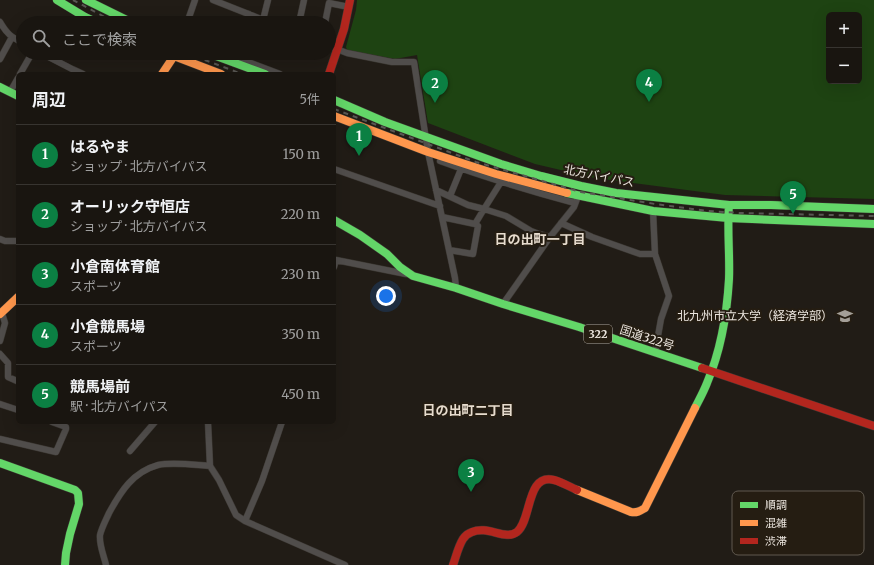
<!DOCTYPE html>
<html lang="ja">
<head>
<meta charset="utf-8">
<style>
	:root { --surface:#191510; --page:#26221e; --text:#f1f3f6; --muted:#9f9f9f; --line:#373430; --accent:#0b8043 }
	body { margin:0; font-family:Merriweather,"Noto Sans JP",serif; background:var(--page); color:var(--text) }
	.controls { position:absolute; right:12px; top:12px; display:grid; overflow:hidden; border-radius:6px; box-shadow:0 4px 16px #0002 }
	.controls button { width:36px; height:36px; display:grid; place-items:center; padding:0; border:0; border-bottom:1px solid var(--line); background:var(--surface); color:var(--text); font:20px sans-serif }
	.you { position:absolute; left:386px; top:296px; width:14px; height:14px; margin:-10px; border:3px solid #fff; border-radius:50%; background:#1a73e8; box-shadow:0 0 0 6px #1a73e833 }
	.badge { display:grid; place-items:center; width:26px; height:26px; border-radius:50%; background:var(--accent); color:#fff; font-size:13px; font-weight:700 }
	.pin { position:absolute; translate:-50% -33px; filter:drop-shadow(0 1px 2px #0008) }
	.pin::after { content:''; position:absolute; top:21px; width:14px; height:12px; background:inherit; clip-path:polygon(0 0,100% 0,50% 100%) }
	.list { margin:0; padding:0; list-style:none }
	h2 { display:flex; justify-content:space-between; align-items:center; height:52px; margin:0; padding:0 16px; font-size:17px }
	h2 small { font-size:13px; font-weight:400; color:var(--muted) }
	.list li { display:grid; grid-template-columns:26px 1fr auto; gap:12px; align-items:center; box-sizing:border-box; height:60px; padding:0 16px; border-top:1px solid var(--line) }
	.list b { display:block; font-size:15px; white-space:nowrap }
	.list p { margin:0; font-size:13px; white-space:nowrap; color:var(--muted) }
	.list em { font-size:13px; font-style:normal; color:var(--muted) }
	.icon { flex:none; width:22px; height:22px; fill:none; stroke:currentColor; stroke-width:2; stroke-linecap:round; stroke-linejoin:round }
	.map { position:relative; flex:none; width:874px; height:565px; overflow:hidden }
	.search { position:absolute; background:var(--surface); box-shadow:0 4px 16px #0002; left:16px; top:16px; width:320px; height:44px; display:flex; align-items:center; gap:10px; box-sizing:border-box; padding:0 14px; border-radius:22px; color:var(--muted); font-size:15px }
	.panel { position:absolute; background:var(--surface); box-shadow:0 4px 16px #0002; left:16px; top:72px; width:320px; height:352px; border-radius:6px }
	.map>svg:first-child { display:block }
</style>
</head>
<body>
<div class="map">
<svg width="874" height="565" viewBox="0 0 874 565">
	<rect width="100%" height="100%" fill="#211c16"/>
	<path fill="#1e4312" fill-rule="evenodd" d="M357,0h517v199l-149,-4 -130,-17 -60,-14 -107,-41 -11,-68 -22,4 -48,-9 -1,-3 10,-37zM829,15h30v66h-30z"/>
	<g fill="none" stroke-linecap="round" stroke-linejoin="round">
		<defs>
			<path id="street" d="M213,0l58,23
				M263,20l5,-20
				M0,22c7,12 11,15 23,21
				M187,23l8,-23
				M245,23l4,-9
				M299,23l5,-23
				M325,23l4,-20 20,4
				M329,46l18,7 45,9h22l14,90 27,126 1,10
				M41,53l31,16 11,5
				M233,53l-1,3 48,18
				M0,59l12,-22
				M20,74l12,-21
				M10,92l8,-14
				M440,161c44,16 90,30 135,42
				M334,169l106,37
				M436,190l32,15 16,4 17,-27
				M450,196l11,-27
				M653,211l2,43 14,42 -8,23 -6,34
				M442,217l33,7 9,-15 22,7 25,15 8,3 11,3
				M561,223l31,14 48,17h15
				M0,239l5,2h13
				M449,250l24,4 5,-28 -3,-2
				M334,267l2,-7 70,14
				M503,304l47,-67 24,-30 3,-8
				M0,341l5,-18 -3,-10
				M0,354l8,9v14l9,4 1,-1
				M0,404l18,6
				M208,422l2,44 9,14 17,35 9,6 100,44
				M0,439l56,13 10,-23v-2l-14,-5
				M130,451l25,-29
				M245,521l17,-40 20,-59
				M106,565c-2,-9 -7,-20 -6,-30 2,-8 6,-15 9,-22 12,-22 24,-41 49,-48 16,-3 36,0 52,1"/>
			<path id="fast" d="M57,0l28,17 13,6
				M86,0l47,23
				M208,53l57,21
				M0,87l18,9
				M334,100l51,22 116,42 40,12 40,10 35,7 113,12h42l103,4
				M567,193l86,18 75,7 146,6
				M334,220l26,15 27,19 13,13 13,9 43,12 47,16 76,23 123,41
				M695,408c4,-8 9,-17 12,-25 14,-33 20,-69 22,-104 1,-25 -2,-49 0,-74
				M0,463l75,27 3,3 1,11 -9,30 -4,19 -1,12"/>
			<path id="slow" d="M166,53l55,21
				M162,74l14,-21
				M334,116l94,36 68,22 71,19
				M0,314l18,-17
				M577,490l54,22c6,1 9,-1 14,-4l50,-100"/>
			<path id="jam" d="M329,74l15,-45 6,-29
				M702,368l172,58
				M453,565c3,-8 5,-18 10,-26 2,-3 6,-6 9,-7 16,-7 33,9 45,0 15,-12 9,-59 37,-52 8,2 16,7 23,10"/>
		</defs>
		<use href="#street" stroke="#3c3833" stroke-width="7"/>
		<use href="#fast" stroke="#3c3833" stroke-width="9"/>
		<use href="#slow" stroke="#3c3833" stroke-width="9"/>
		<use href="#jam" stroke="#3c3833" stroke-width="9"/>
		<use href="#street" stroke="#504d4b" stroke-width="6"/>
		<use href="#fast" stroke="#63d668" stroke-width="8"/>
		<use href="#slow" stroke="#ff974d" stroke-width="8"/>
		<use href="#jam" stroke="#b3261e" stroke-width="8"/>
		<path stroke="#595753" stroke-width="2" stroke-dasharray="5 5" stroke-linecap="butt" d="M73,0l43,23
			M186,53l56,21
			M334,109l142,53 105,30 74,12 53,7 32,2 134,3"/>
	</g>
	<defs>
		<symbol id="university-bare" viewBox="-9 -9 18 18"><path d="M0-5L7-2L0 1L-7-2ZM-4 1L0 2.5L4 1V4Q0 6-4 4Z" fill="#a49f98" stroke="#251d12" stroke-width="2.5" paint-order="stroke"/></symbol>
	</defs>
	<g fill-rule="evenodd">
		<use href="#university-bare" x="834" y="305" width="22" height="22"/>
	</g>
	<g text-anchor="middle" stroke-width="4" stroke-linejoin="round" paint-order="stroke">
		<rect fill="#251d12" stroke="#b0a9a1" stroke-width="1" x="584" y="325" width="28" height="18" rx="3"/>
		<g font-size="11" font-weight="bold" fill="#ebe5de">
			<text x="598" y="338">322</text>
		</g>
		<g font-size="12" fill="#ebe5de" stroke="#251d12">
			<text transform="translate(599 176) rotate(11)" y="4">北方バイパス</text>
			<text transform="translate(647 338) rotate(18)" y="4">国道322号</text>
		</g>
		<g font-size="12" fill="#ebe5de" stroke="#251d12" text-anchor="end">
			<text x="833" y="320">北九州市立大学（経済学部）</text>
		</g>
		<g font-size="13" font-weight="bold" fill="#e7dcce" stroke="#251d12">
			<text x="540" y="244">日の出町一丁目</text>
			<text x="468" y="415">日の出町二丁目</text>
		</g>
	</g>
	<rect x="732" y="491" width="132" height="64" rx="6" fill="#251d12" stroke="#60594f" stroke-width="1"/>
	<rect x="740" y="502" width="18" height="6" fill="#63d668"/>
	<rect x="740" y="520" width="18" height="6" fill="#ff974d"/>
	<rect x="740" y="538" width="18" height="6" fill="#b3261e"/>
	<g font-size="11" fill="#ebe5de">
		<text x="765" y="509">順調</text>
		<text x="765" y="527">混雑</text>
		<text x="765" y="545">渋滞</text>
	</g>
</svg>
<div class="controls">
<button>+</button>
<button>−</button>
</div>
<div class="you"></div>
<div class="pin badge" style="left:359px;top:156px">1</div>
<div class="pin badge" style="left:435px;top:103px">2</div>
<div class="pin badge" style="left:471px;top:492px">3</div>
<div class="pin badge" style="left:649px;top:102px">4</div>
<div class="pin badge" style="left:793px;top:214px">5</div>
<div class="search"><svg class="icon" aria-label="search" viewBox="0 0 24 24"><circle cx="10" cy="10" r="6"/><path d="M15 15l6 6"/></svg>ここで検索</div>
<section class="panel">
<h2>周辺<small>5件</small></h2>
<ul class="list">
<li><span class="badge">1</span><div><b>はるやま</b><p>ショップ · 北方バイパス</p></div><em>150 m</em></li>
<li><span class="badge">2</span><div><b>オーリック守恒店</b><p>ショップ · 北方バイパス</p></div><em>220 m</em></li>
<li><span class="badge">3</span><div><b>小倉南体育館</b><p>スポーツ</p></div><em>230 m</em></li>
<li><span class="badge">4</span><div><b>小倉競馬場</b><p>スポーツ</p></div><em>350 m</em></li>
<li><span class="badge">5</span><div><b>競馬場前</b><p>駅 · 北方バイパス</p></div><em>450 m</em></li>
</ul>
</section>
</div>
</body>
</html>
